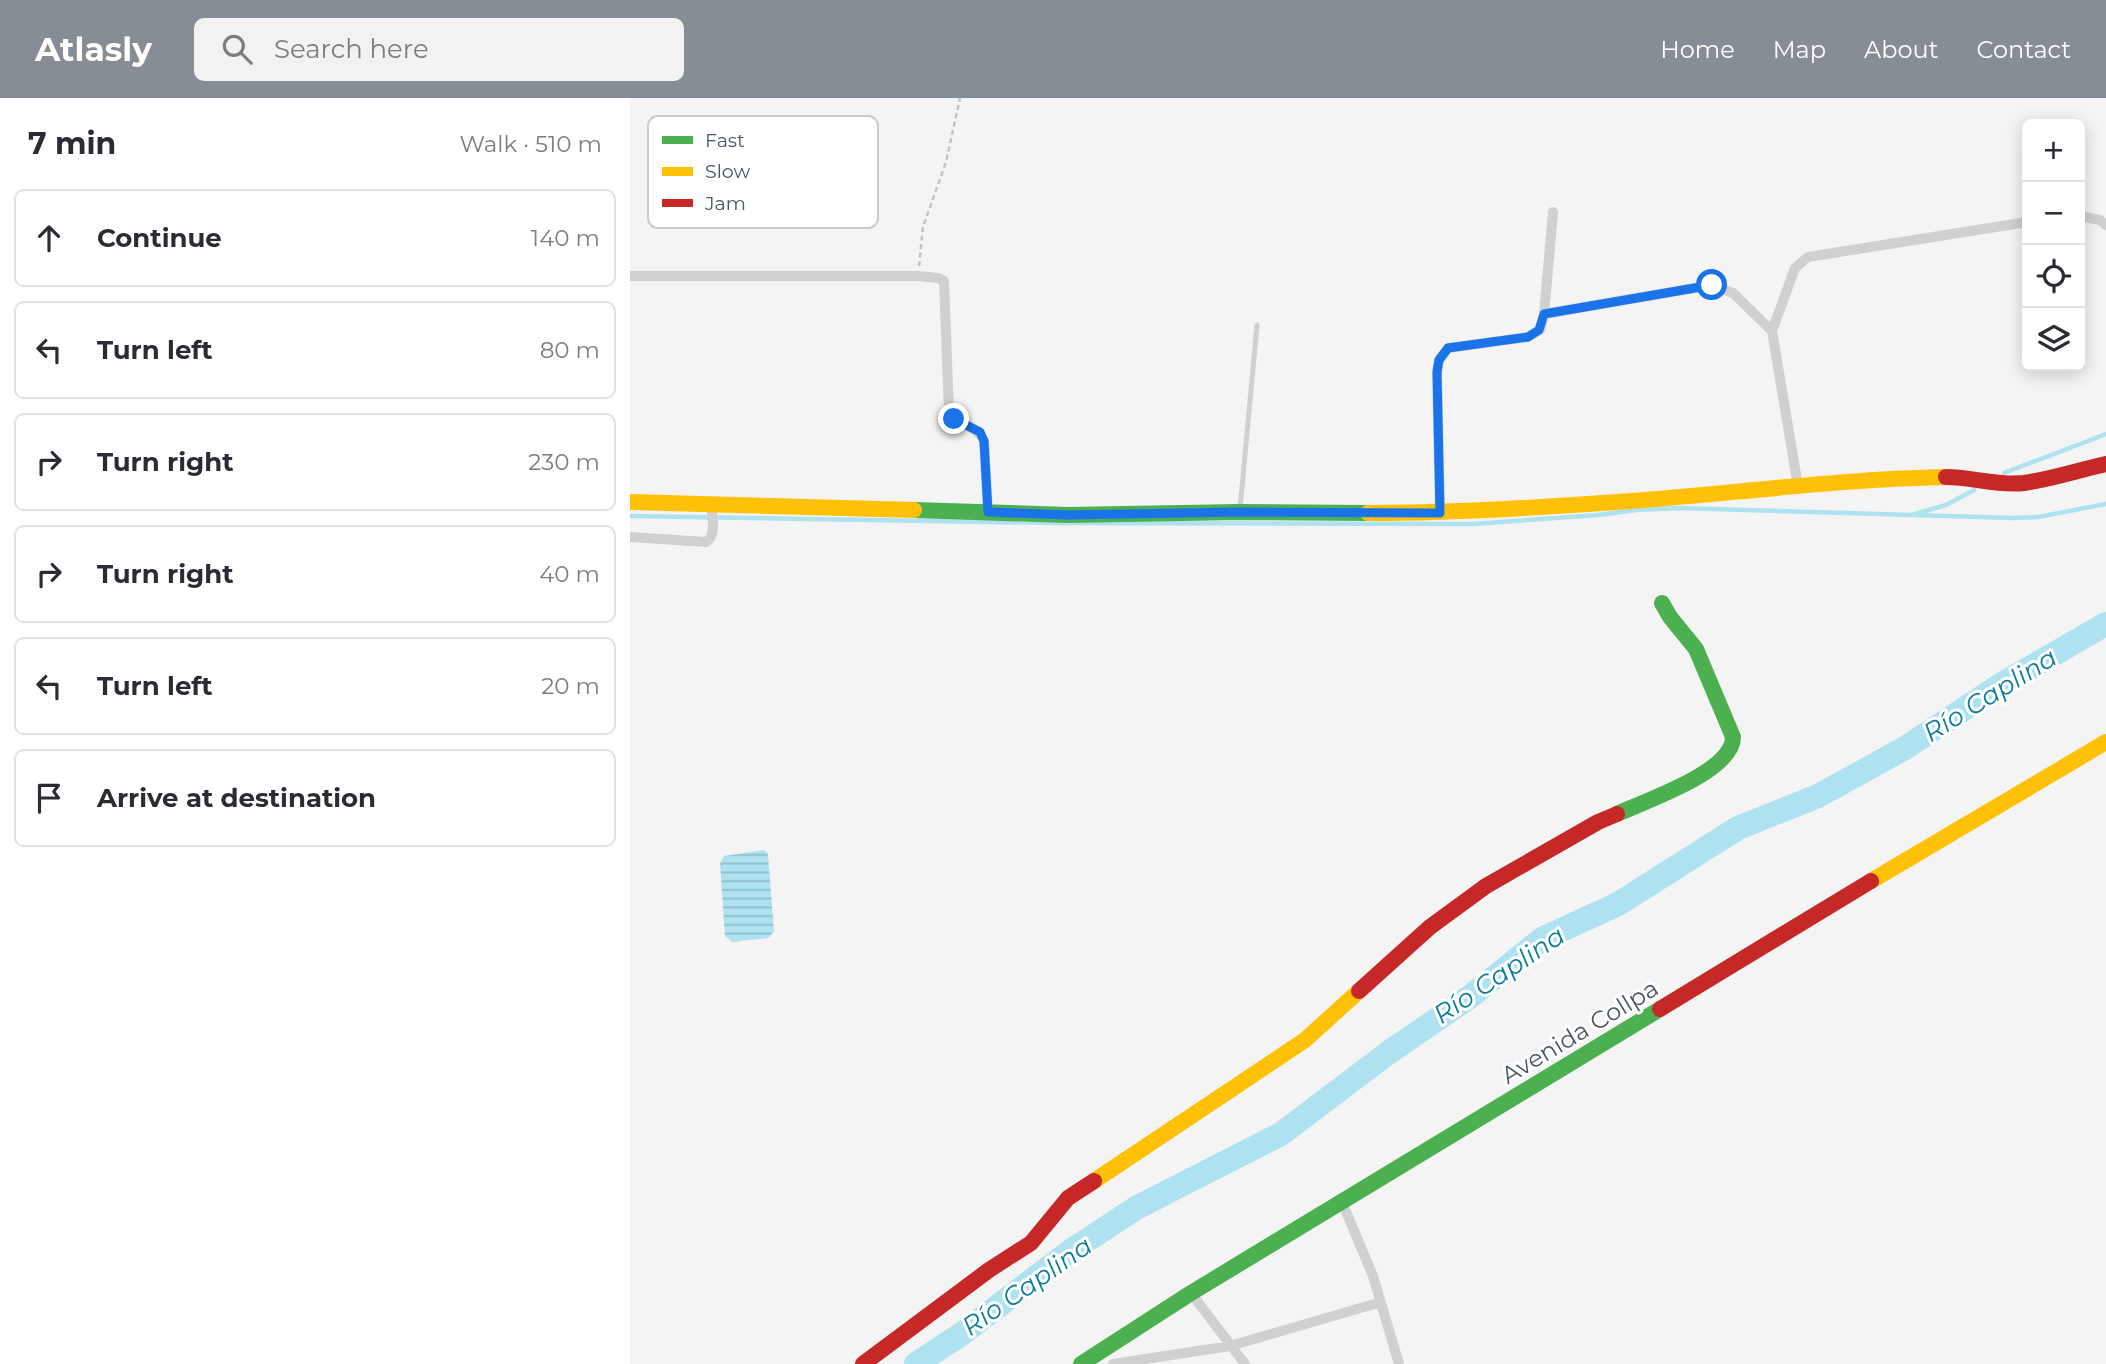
<!DOCTYPE html>
<html lang="en">
<head>
<meta charset="utf-8">
<style>
	:root { --surface:#fff; --page:#f2f2f3; --text:#2b2b33; --muted:#7c7c81; --line:#e1e1e2; --accent:#868d94 }
	body { margin:0; font-family:Montserrat,sans-serif; background:var(--page); color:var(--text) }
	.controls { position:absolute; right:21px; top:21px; display:grid; overflow:hidden; border-radius:10px; box-shadow:0 4px 18px #0003 }
	.controls button { width:63px; height:63px; display:grid; place-items:center; padding:0; border:0; border-bottom:2px solid var(--line); background:var(--surface); color:var(--text); font:35px sans-serif }
	.stop { position:absolute; width:21px; height:21px; margin:-16px; border:5px solid #1a73e8; border-radius:50%; background:#fff }
	.stop.end { background:#1a73e8; border-color:#fff; box-shadow:0 2px 7px #0008 }
	.list { margin:0; padding:0; list-style:none }
	h2 { display:flex; justify-content:space-between; align-items:center; height:91px; margin:0; padding:0 28px; font-size:30px }
	h2 small { font-size:23px; font-weight:400; color:var(--muted) }
	.list li { display:grid; grid-template-columns:46px 1fr auto; gap:21px; align-items:center; box-sizing:border-box; height:98px; margin:0 14px 14px; padding:0 14px; border:2px solid var(--line); border-radius:10px }
	.list b { display:block; font-size:26px; white-space:nowrap }
	.list em { font-size:23px; font-style:normal; color:var(--muted) }
	.icon { flex:none; width:38px; height:38px; fill:none; stroke:currentColor; stroke-width:2; stroke-linecap:round; stroke-linejoin:round }
	.map { position:relative; flex:none; width:1476px; height:1266px; overflow:hidden }
	header { display:flex; align-items:center; gap:42px; box-sizing:border-box; height:98px; padding:0 35px; background:var(--accent); color:#fff }
	header strong { font-size:33px }
	nav { display:flex; gap:38px; margin-inline-start:auto; font-size:24px }
	.search { width:490px; height:63px; background:var(--page); display:flex; align-items:center; gap:18px; box-sizing:border-box; padding:0 24px; border-radius:10px; color:var(--muted); font-size:26px }
	main { display:flex }
	aside { flex:1; background:var(--surface) }
	.map>svg:first-child { display:block }
</style>
</head>
<body>
<header>
<strong>Atlasly</strong>
<div class="search"><svg class="icon" aria-label="search" viewBox="0 0 24 24"><circle cx="10" cy="10" r="6"/><path d="M15 15l6 6"/></svg>Search here</div>
<nav><a>Home</a><a>Map</a><a>About</a><a>Contact</a></nav>
</header>
<main>
<aside>
<h2>7 min<small>Walk · 510 m</small></h2>
<ul class="list">
<li><svg class="icon" aria-label="ahead" viewBox="0 0 24 24"><path d="M12 20V5M6 11l6-6 6 6"/></svg><div><b>Continue</b></div><em>140 m</em></li>
<li><svg class="icon" aria-label="left" viewBox="0 0 24 24"><path d="M17 20v-9H6M10 6l-5 5 5 5"/></svg><div><b>Turn left</b></div><em>80 m</em></li>
<li><svg class="icon" aria-label="right" viewBox="0 0 24 24"><path d="M7 20v-9h11M14 6l5 5-5 5"/></svg><div><b>Turn right</b></div><em>230 m</em></li>
<li><svg class="icon" aria-label="right" viewBox="0 0 24 24"><path d="M7 20v-9h11M14 6l5 5-5 5"/></svg><div><b>Turn right</b></div><em>40 m</em></li>
<li><svg class="icon" aria-label="left" viewBox="0 0 24 24"><path d="M17 20v-9H6M10 6l-5 5 5 5"/></svg><div><b>Turn left</b></div><em>20 m</em></li>
<li><svg class="icon" aria-label="arrive" viewBox="0 0 24 24"><path d="M6 21V4h12l-3 4 3 4H6"/></svg><div><b>Arrive at destination</b></div></li>
</ul>
</aside>
<div class="map">
<svg width="1476" height="1266" viewBox="0 0 1476 1266">
	<defs>
		<pattern id="water-rules" width="6" height="5" patternUnits="userSpaceOnUse" patternTransform="scale(1.75)"><rect width="6" height="5" fill="#aee2f0"/><path d="M0 2.5h6" fill="none" stroke="#90bac6"/></pattern>
	</defs>
	<rect width="100%" height="100%" fill="#f4f4f4"/>
	<path fill="url(#water-rules)" d="M134,752l4,4 6,77 -5,7 -37,4 -7,-6 -5,-73 4,-7z"/>
	<g fill="none" stroke-linecap="round" stroke-linejoin="round">
		<path stroke="#aee2f0" stroke-width="4.5" d="M1374,375l102,-39
			M1285,416l31,-9 28,-15
			M0,418l425,7 418,1 125,-9 39,-5 42,-2 334,10 25,-1 68,-13"/>
		<path stroke="#aee2f0" stroke-width="24" d="M286,1266l47,-31 106,-81 67,-44 145,-74 107,-81 83,-57 71,-57 76,-35 120,-76 80,-32 87,-48 97,-64 104,-60"/>
		<path stroke="#bcc7c4" stroke-width="2.5" stroke-dasharray="5 3.5" stroke-linecap="butt" d="M289,168l4,-39 23,-65 14,-64"/>
		<path stroke="#ced0d2" stroke-width="5" d="M610,411l17,-184"/>
		<path stroke="#ced0d2" stroke-width="10" d="M1450,118l20,4 6,5
			M0,178h288l20,2 6,3 5,131c11,13 27,13 35,29l4,71
			M914,216l168,-29 21,8 39,38
			M1168,388l-26,-155 23,-63 13,-11 219,-35
			M810,415l-3,-141 2,-12 9,-12 80,-11 12,-7 4,-16 9,-102
			M0,439l76,5c11,-6 6,-25 5,-37
			M712,1104l31,74 26,88
			M561,1195l54,71
			M483,1266l117,-18 151,-44"/>
		<path stroke="#4caf50" stroke-width="16" d="M284,412l154,5 171,-3 129,1
			M987,716c28,-13 116,-42 116,-77l-37,-88 -26,-32 -8,-14
			M451,1266l110,-71 469,-284"/>
		<path stroke="#ffc107" stroke-width="16" d="M0,404l284,8
			M738,415c92,0 184,-6 276,-13 100,-8 201,-21 302,-23
			M1241,783l235,-139
			M464,1083l211,-141 54,-49"/>
		<path stroke="#c62828" stroke-width="16" d="M1316,379c26,0 52,9 78,6 27,-4 55,-13 82,-19
			M729,893l71,-64 56,-41 112,-64 19,-8
			M1030,911l211,-128
			M233,1266l126,-94 42,-27 37,-45 26,-17"/>
	</g>
	<g fill="none" stroke-linecap="round" stroke-linejoin="round">
		<path stroke="#1a73e8" stroke-width="9" d="M324,321l26,13 4,9 4,71 80,3 171,-3 201,1 -3,-141 2,-12 9,-12 80,-11 11,-7 5,-16 168,-29"/>
	</g>
	<g text-anchor="middle" stroke-width="6" stroke-linejoin="round" paint-order="stroke">
		<g font-size="24" fill="#4a5661" stroke="#fff">
			<text transform="translate(950 934) rotate(-31)" y="8">Avenida Collpa</text>
		</g>
		<g font-size="26" font-style="italic" fill="#0c7c9b" stroke="#fff">
			<text transform="translate(1360 597) rotate(-32)" y="9">Río Caplina</text>
			<text transform="translate(869 877) rotate(-34)" y="9">Río Caplina</text>
			<text transform="translate(397 1188) rotate(-35)" y="9">Río Caplina</text>
		</g>
	</g>
	<rect x="18" y="18" width="230" height="112" rx="10" fill="#fff" stroke="#c9ccd0" stroke-width="2"/>
	<rect x="32" y="38" width="31" height="8" fill="#4caf50"/>
	<rect x="32" y="69" width="31" height="9" fill="#ffc107"/>
	<rect x="32" y="101" width="31" height="8" fill="#c62828"/>
	<g font-size="19" fill="#4a5661">
		<text x="75" y="49">Fast</text>
		<text x="75" y="80">Slow</text>
		<text x="75" y="112">Jam</text>
	</g>
</svg>
<div class="controls">
<button>+</button>
<button>−</button>
<button><svg class="icon" aria-label="locate" viewBox="0 0 24 24"><circle cx="12" cy="12" r="6"/><path d="M12 2v4M12 18v4M2 12h4M18 12h4"/></svg></button>
<button><svg class="icon" aria-label="layers" viewBox="0 0 24 24"><path d="M12 4l9 5-9 5-9-5zM3 14l9 5 9-5"/></svg></button>
</div>
<div class="stop" style="left:1082px;top:187px"></div>
<div class="stop end" style="left:324px;top:321px"></div>
</div>
</main>
</body>
</html>
